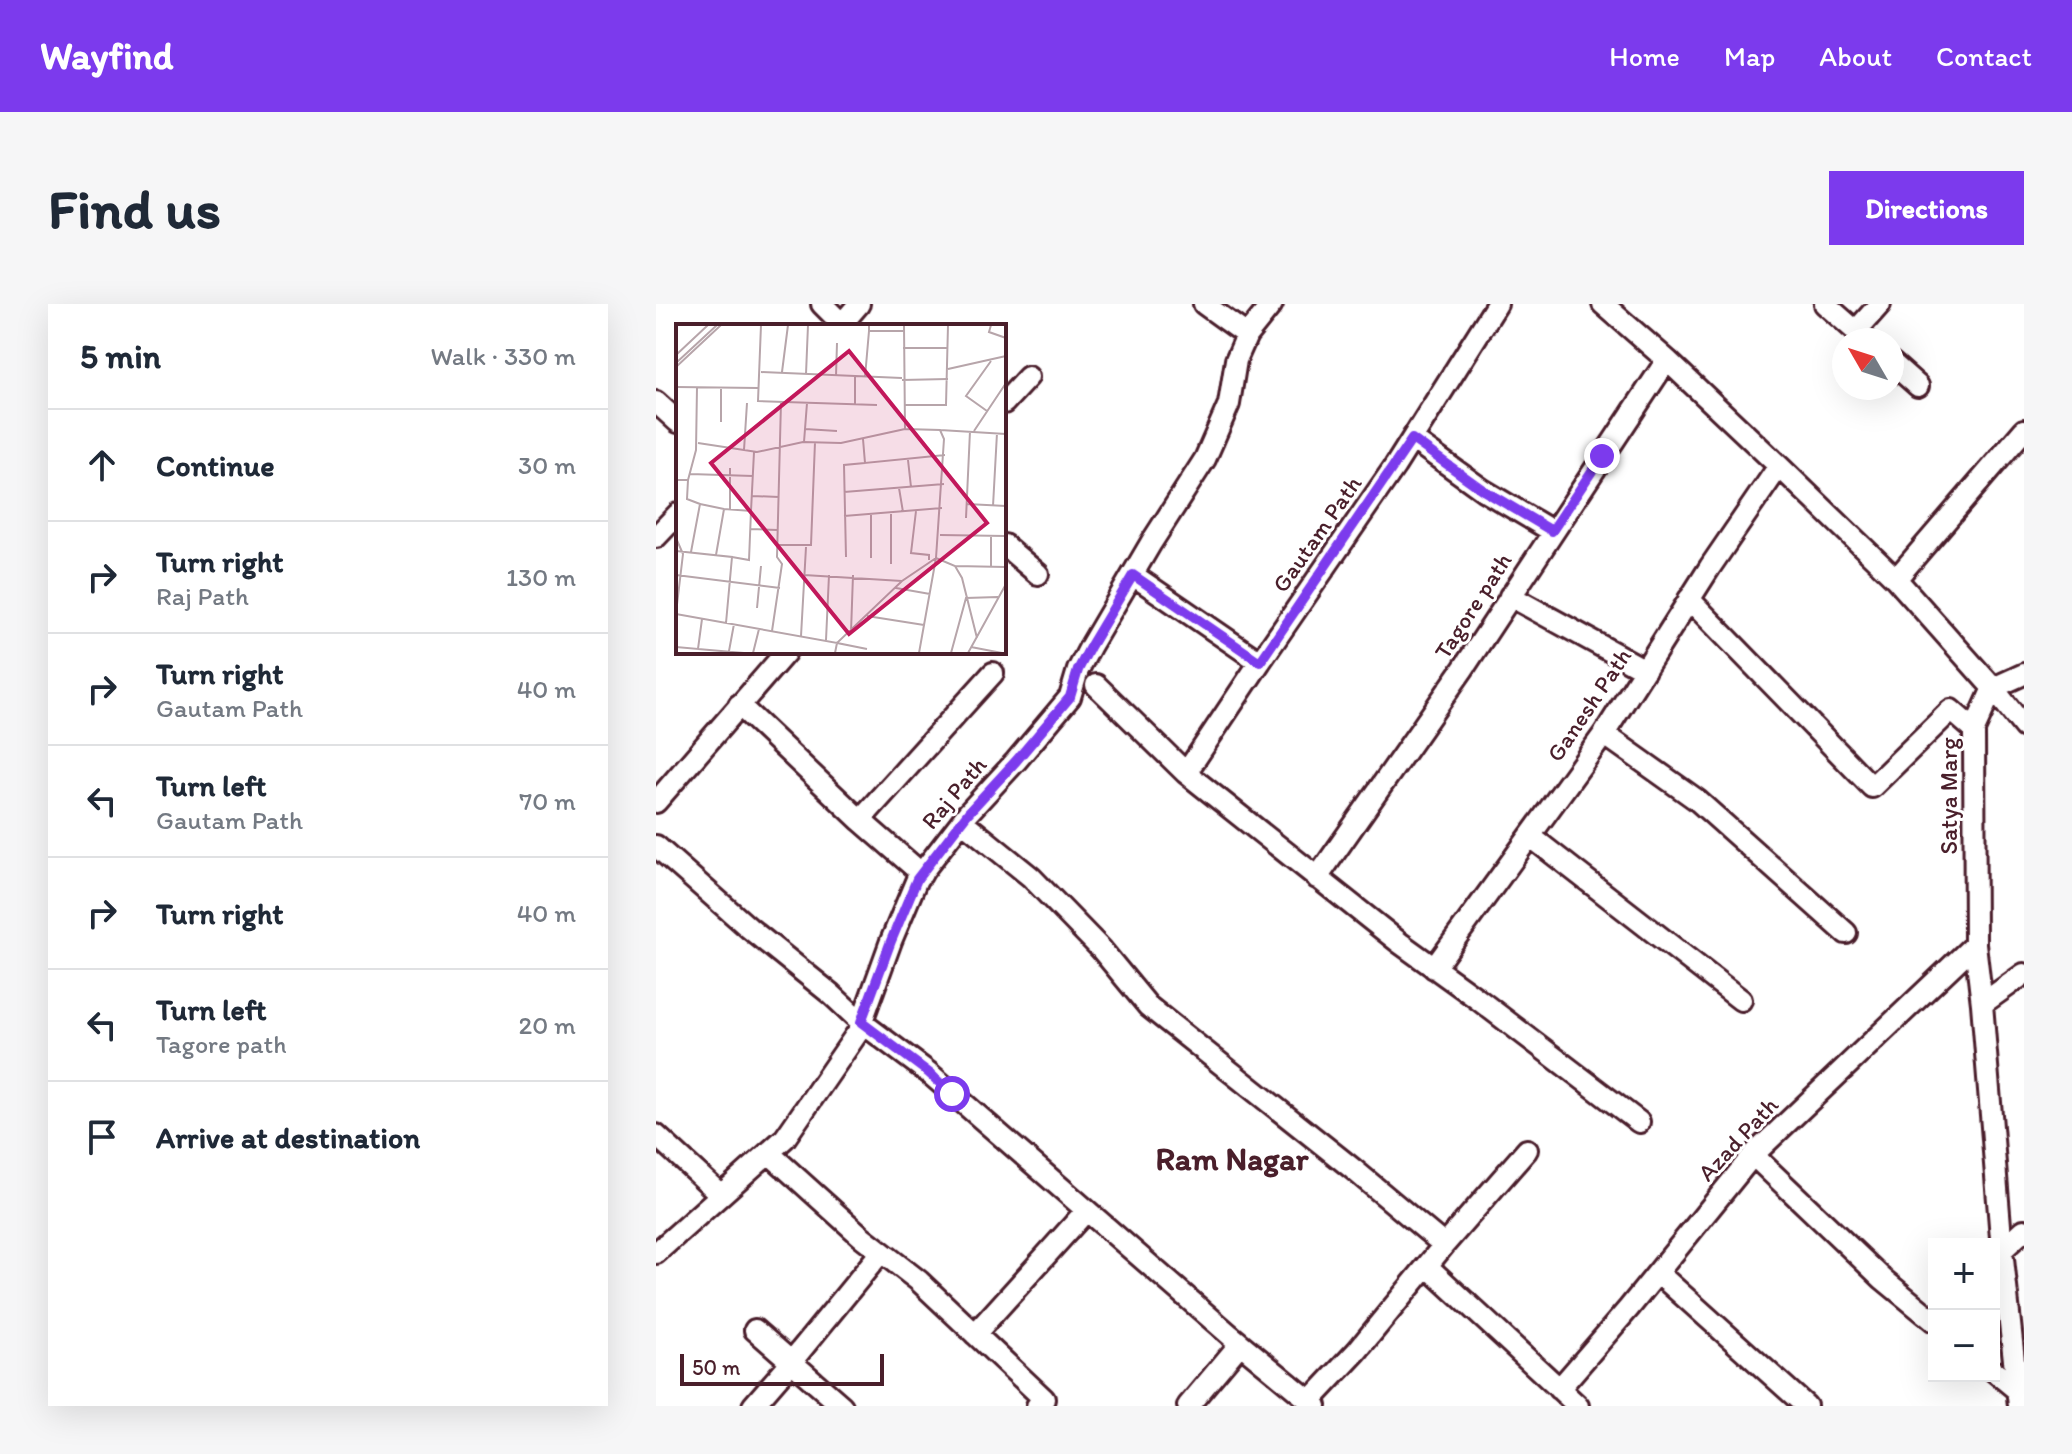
<!DOCTYPE html>
<html lang="en">
<head>
<meta charset="utf-8">
<style>
	:root { --surface:#fff; --page:#f6f6f7; --text:#1f2937; --muted:#747a83; --line:#e0e1e3; --accent:#7c3aed }
	body { margin:0; font-family:Itim,sans-serif; background:var(--page); color:var(--text) }
	.controls { position:absolute; right:24px; bottom:24px; display:grid; overflow:hidden; border-radius:0px; box-shadow:0 8px 32px #0002 }
	.controls button { width:72px; height:72px; display:grid; place-items:center; padding:0; border:0; border-bottom:2px solid var(--line); background:var(--surface); color:var(--text); font:40px sans-serif }
	.compass { position:absolute; left:1176px; top:24px; width:72px; height:72px; border-radius:50%; background:var(--surface); box-shadow:0 8px 32px #0002; rotate:309deg }
	.scale { position:absolute; left:24px; bottom:20px; width:204px; box-sizing:border-box; padding-left:8px; border:4px solid #4a1f2b; border-top:0; font-size:22px; line-height:28px; white-space:nowrap; color:#4a1f2b; -webkit-text-stroke:6px #fff; paint-order:stroke }
	.stop { position:absolute; width:24px; height:24px; margin:-18px; border:6px solid #7c3aed; border-radius:50%; background:#fff }
	.stop.end { background:#7c3aed; border-color:#fff; box-shadow:0 2px 8px #0008 }
	.list { margin:0; padding:0; list-style:none }
	h2 { display:flex; justify-content:space-between; align-items:center; height:104px; margin:0; padding:0 32px; font-size:34px }
	h2 small { font-size:26px; font-weight:400; color:var(--muted) }
	.list li { display:grid; grid-template-columns:52px 1fr auto; gap:24px; align-items:center; box-sizing:border-box; height:112px; padding:0 32px; border-top:2px solid var(--line) }
	.list b { display:block; font-size:30px; white-space:nowrap }
	.list p { margin:0; font-size:26px; white-space:nowrap; color:var(--muted) }
	.list em { font-size:26px; font-style:normal; color:var(--muted) }
	.icon { flex:none; width:44px; height:44px; fill:none; stroke:currentColor; stroke-width:2; stroke-linecap:round; stroke-linejoin:round }
	.map { position:relative; flex:none; width:1368px; height:1102px; overflow:hidden; border-radius:0px }
	header { display:flex; align-items:center; gap:48px; box-sizing:border-box; height:112px; padding:0 40px; background:var(--accent); color:#fff }
	header strong { font-size:38px }
	nav { display:flex; gap:44px; margin-inline-start:auto; font-size:28px }
	.intro { display:flex; align-items:center; justify-content:space-between; box-sizing:border-box; height:192px; padding:0 48px }
	h1 { margin:0; font-size:56px }
	.button { padding:20px 36px; border-radius:0px; background:var(--accent); color:#fff; font-size:28px; font-weight:700 }
	main { display:flex; gap:48px; padding:0 48px }
	aside { flex:1; background:var(--surface); border-radius:0px; box-shadow:0 8px 32px #0002 }
	.map>svg:first-child { display:block }
</style>
</head>
<body>
<header>
<strong>Wayfind</strong>
<nav><a>Home</a><a>Map</a><a>About</a><a>Contact</a></nav>
</header>
<div class="intro"><h1>Find us</h1><a class="button">Directions</a></div>
<main>
<aside>
<h2>5 min<small>Walk · 330 m</small></h2>
<ul class="list">
<li><svg class="icon" aria-label="ahead" viewBox="0 0 24 24"><path d="M12 20V5M6 11l6-6 6 6"/></svg><div><b>Continue</b></div><em>30 m</em></li>
<li><svg class="icon" aria-label="right" viewBox="0 0 24 24"><path d="M7 20v-9h11M14 6l5 5-5 5"/></svg><div><b>Turn right</b><p>Raj Path</p></div><em>130 m</em></li>
<li><svg class="icon" aria-label="right" viewBox="0 0 24 24"><path d="M7 20v-9h11M14 6l5 5-5 5"/></svg><div><b>Turn right</b><p>Gautam Path</p></div><em>40 m</em></li>
<li><svg class="icon" aria-label="left" viewBox="0 0 24 24"><path d="M17 20v-9H6M10 6l-5 5 5 5"/></svg><div><b>Turn left</b><p>Gautam Path</p></div><em>70 m</em></li>
<li><svg class="icon" aria-label="right" viewBox="0 0 24 24"><path d="M7 20v-9h11M14 6l5 5-5 5"/></svg><div><b>Turn right</b></div><em>40 m</em></li>
<li><svg class="icon" aria-label="left" viewBox="0 0 24 24"><path d="M17 20v-9H6M10 6l-5 5 5 5"/></svg><div><b>Turn left</b><p>Tagore path</p></div><em>20 m</em></li>
<li><svg class="icon" aria-label="arrive" viewBox="0 0 24 24"><path d="M6 21V4h12l-3 4 3 4H6"/></svg><div><b>Arrive at destination</b></div></li>
</ul>
</aside>
<div class="map">
<svg width="1368" height="1102" viewBox="0 0 1368 1102">
	<rect width="100%" height="100%" fill="#fff"/>
	<filter id="ink" filterUnits="userSpaceOnUse"><feTurbulence type="fractalNoise" baseFrequency=".0125" numOctaves="2"/><feDisplacementMap in="SourceGraphic" scale="16" xChannelSelector="R" yChannelSelector="G"/><feConvolveMatrix kernelMatrix="1 2 1 2 8 2 1 2 1" color-interpolation-filters="sRGB"/></filter>
	<g filter="url(#ink)">
		<g fill="none" stroke-linecap="round" stroke-linejoin="round">
			<defs>
				<path id="street" d="M166,0l20,20
					M548,0l43,31 25,-31
					M947,0l64,56 112,106 117,113 97,109 -19,42 1,214 7,60 20,246 17,156
					M1169,0l41,36
					M184,22l19,-22
					M1200,27l24,-27
					M1236,59l26,23
					M0,98l22,20
					M348,99l24,-26
					M756,135l71,51 69,41
					M0,233l22,-23
					M348,241l34,29
					M477,271l127,87 135,-196 102,-162
					M1240,275l128,-149
					M854,292l135,74
					M1033,295l183,188 79,-77 23,20
					M604,358l-74,111 214,170 75,54 164,125
					M1368,370l-31,14 31,39
					M440,381l90,88
					M83,401l121,115 62,54
					M948,430l93,66 149,133
					M0,498l130,-150
					M204,516l133,-147
					M306,517l69,56 70,72 47,57 205,163 91,76 -87,106 -47,50
					M874,532l211,164
					M0,542l93,82 82,66 30,28 68,51 301,262 86,71
					M661,574l146,-209 204,-309
					M778,664l170,-234 106,-167 69,-101
					M1326,700l42,-30
					M0,831l65,60
					M113,849l92,83 58,45 125,118 -7,7
					M1097,851l130,124 51,42
					M788,941l83,-95
					M1346,946l22,-20
					M0,949l129,-115 73,-106 33,-91 26,-62 51,-66 48,-52 54,-64 8,-27 12,-23 61,-104 54,-84 24,-55 7,-44 11,-25
					M771,962l151,140
					M1002,969l148,133
					M99,1026l87,76
					M319,1030l111,-123
					M1338,1067l23,19
					M903,1085l70,-81 124,-153 222,-211
					M97,1102l39,-45 89,-109
					M532,1102l52,-62"/>
			</defs>
			<use href="#street" stroke="#4a1f2b" stroke-width="26"/>
			<use href="#street" stroke="#fff" stroke-width="20"/>
		</g>
	</g>
	<g fill="none" stroke-linecap="round" stroke-linejoin="round" filter="url(#ink)">
		<path stroke="#7c3aed" stroke-width="10" d="M296,790l-23,-21 -68,-51 30,-81 26,-62 51,-66 48,-52 54,-64 8,-27 12,-23 43,-72 127,87 152,-223 71,51 69,41 50,-75"/>
	</g>
	<g text-anchor="middle" stroke-width="6" stroke-linejoin="round" paint-order="stroke">
		<g font-size="24" fill="#4a1f2b" stroke="#fff">
			<text transform="translate(661 230) rotate(-55)" y="8">Gautam Path</text>
			<text transform="translate(817 302) rotate(-57)" y="8">Tagore path</text>
			<text transform="translate(933 401) rotate(-56)" y="8">Ganesh Path</text>
			<text transform="translate(298 489) rotate(-50)" y="8">Raj Path</text>
			<text transform="translate(1293 492) rotate(-90)" y="8">Satya Marg</text>
			<text transform="translate(1082 835) rotate(-47)" y="8">Azad Path</text>
		</g>
		<g font-size="32" font-weight="bold" fill="#4a1f2b" stroke="#fff">
			<text x="576" y="866">Ram Nagar</text>
		</g>
	</g>
	<g transform="translate(20 20)">
		<rect width="330" height="330" fill="#fff"/>
		<path fill="none" stroke="#b7a5aa" stroke-width="2" d="M85,1l-3,76 119,4M166,1h27M193,1v6h35M315,1l-2,7 17,6M227,24h45M0,31l32,-30M0,39l41,-38M0,43l45,-42M272,45l58,-13M85,48l141,6M106,48l6,-47M130,50l2,-49M160,52l1,-33M179,53v27M189,53l4,-46M226,56l46,-1M0,63l83,1M45,63v35M228,81h42l2,-80M311,87l-21,-15 25,-35M129,105l32,2M264,106l66,4M298,107l32,-48M187,115l2,24 80,-8M128,118l3,-39M22,119l59,9 46,-10 38,1 64,-14M68,126l3,-47M232,136l3,27M14,150l63,2M0,156h12l8,-30 1,-63M12,156l-1,19 13,5 -9,48M223,164l4,24M168,168l100,-8M76,172l27,1M24,180l24,5M291,180l39,2M317,182l4,-73M54,185v-41M240,187l-5,42 18,2v5M195,191v43M168,192l98,-8M290,194l4,-87M75,205l27,1M264,211l66,1M315,212v31M0,214l7,16 -7,59M102,221h33l4,-103M0,227l56,6 -6,66M40,231l8,-46 27,2 3,-59M56,233l17,3 2,-49M170,233l-2,-92 21,-2M215,240v-50M279,242l51,1M0,251l104,13M128,251l98,6M220,264l34,6M81,284l4,-42M0,290l161,29 65,-62 34,-23 8,-119 -4,-9 -35,-1 -1,-104M191,292l57,9M96,307l10,-67 -5,-7 4,-155M175,308l2,-57M125,312l5,-89M150,316l3,-65M0,323l22,2 4,-30M295,323l31,6M22,325l46,4M53,327l5,-27M77,329l6,-24M159,329l2,-10 30,6M243,329l17,-95 19,8 7,12 15,60M275,329l15,-55 32,-1M292,329l38,-69"/>
		<path fill="#c2185b" fill-opacity="0.15" stroke="#c2185b" stroke-width="4" d="M173,27l138,172 -138,111 -138,-171z"/>
		<rect width="330" height="330" fill="none" stroke="#4a1f2b" stroke-width="4"/>
	</g>
</svg>
<div class="controls">
<button>+</button>
<button>−</button>
</div>
<svg class="compass" viewBox="-18 -18 36 36"><path d="M0-13l5 13h-10z" fill="#e53935"/><path d="M0 13l5-13h-10z" fill="#747a83"/></svg>
<div class="scale">50 m</div>
<div class="stop" style="left:296px;top:790px"></div>
<div class="stop end" style="left:946px;top:152px"></div>
</div>
</main>
</body>
</html>
